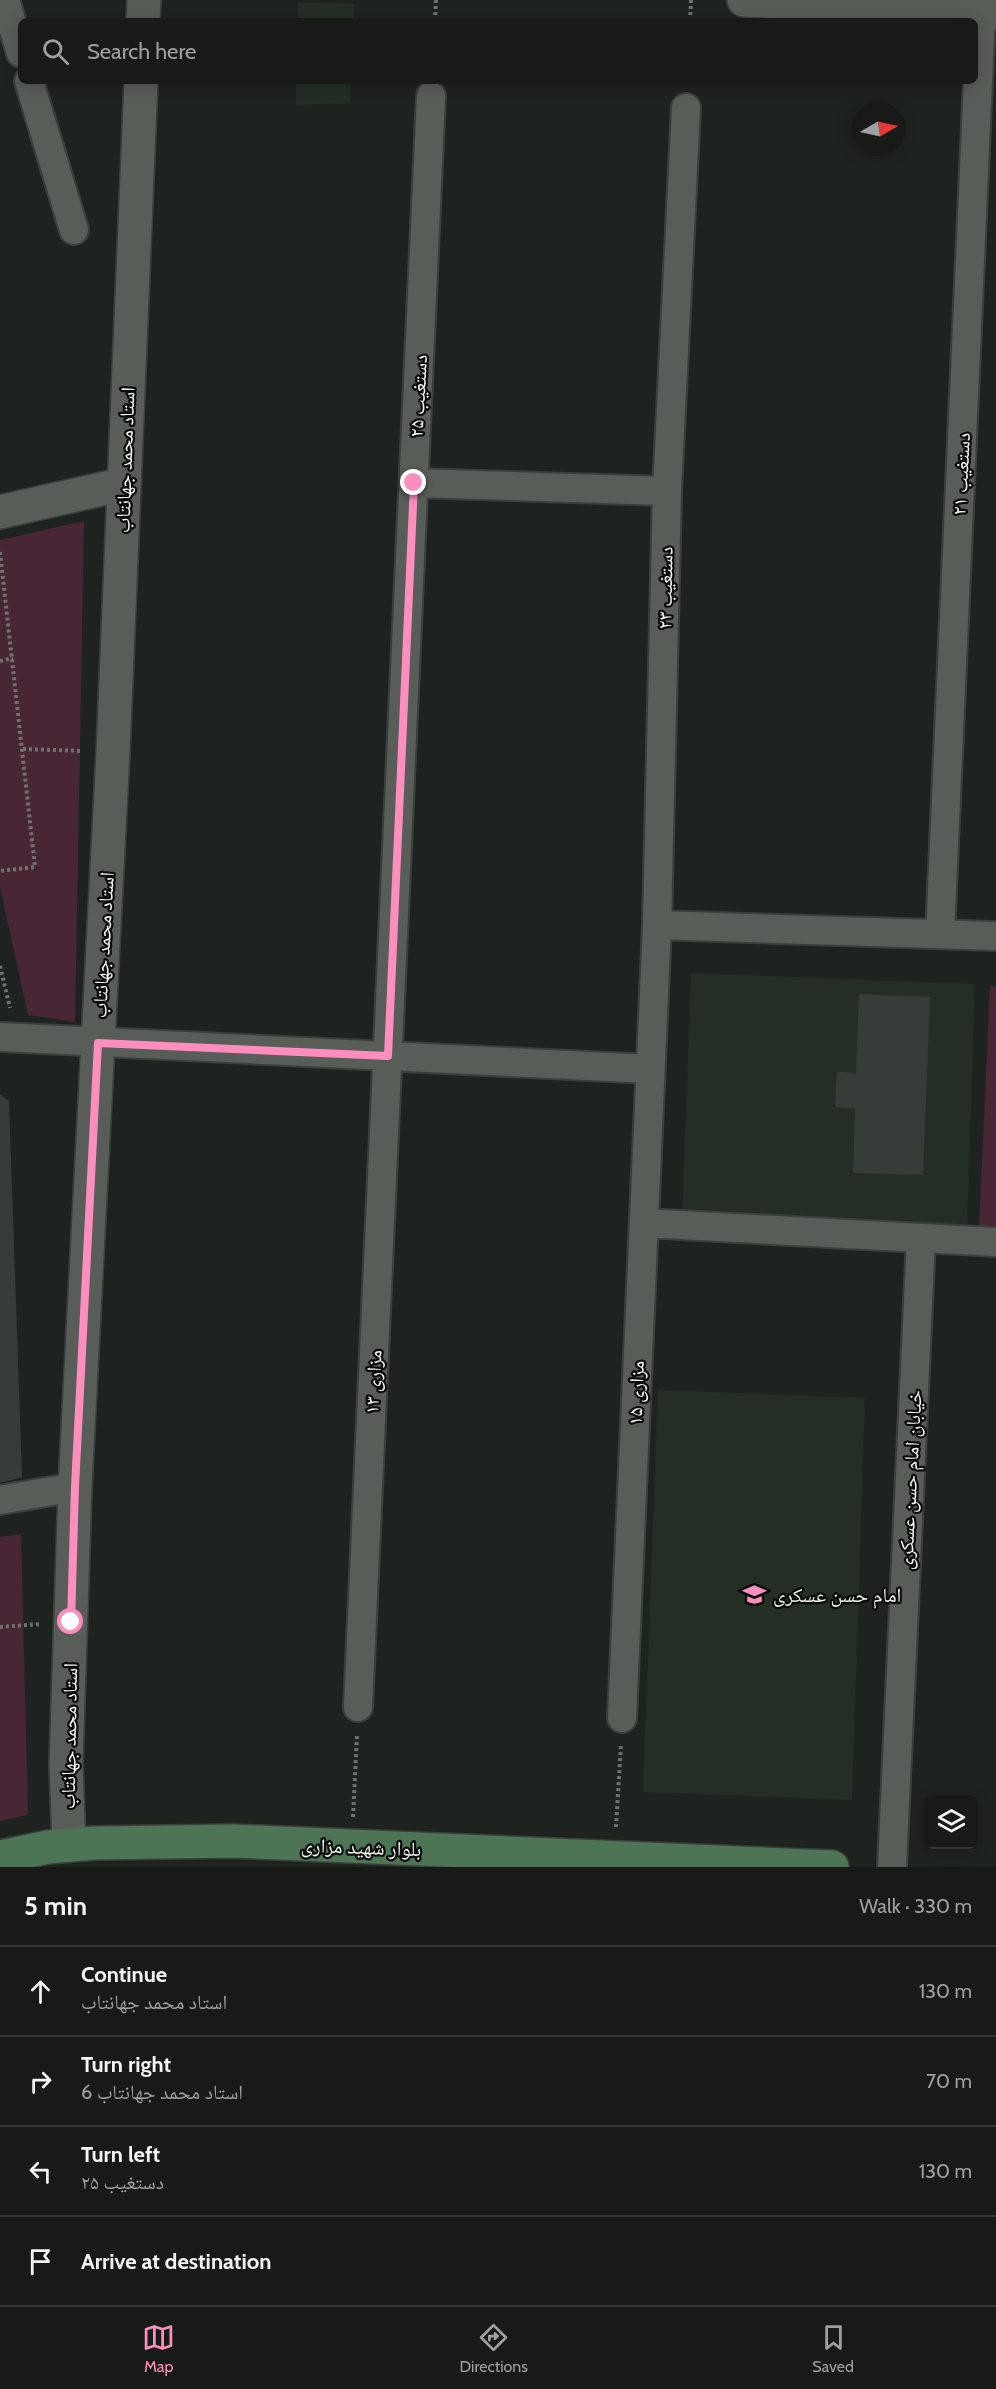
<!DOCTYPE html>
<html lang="en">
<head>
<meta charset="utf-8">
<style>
	:root { --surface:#171a17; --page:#242724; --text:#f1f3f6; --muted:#9ea1a1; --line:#363836; --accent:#fe8ebe }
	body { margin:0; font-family:Cabin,"Noto Naskh Arabic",sans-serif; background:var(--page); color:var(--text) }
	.controls { position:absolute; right:18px; bottom:18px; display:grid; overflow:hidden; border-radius:9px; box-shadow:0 3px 15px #0003 }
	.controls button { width:54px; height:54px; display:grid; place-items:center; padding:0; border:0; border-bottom:2px solid var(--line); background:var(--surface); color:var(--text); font:30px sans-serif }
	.compass { position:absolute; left:852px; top:102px; width:54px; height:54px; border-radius:50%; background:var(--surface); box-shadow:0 3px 15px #0003; rotate:81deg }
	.stop { position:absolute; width:18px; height:18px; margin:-14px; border:4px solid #fe8ebe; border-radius:50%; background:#fff }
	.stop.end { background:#fe8ebe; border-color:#fff; box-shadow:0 2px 6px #0008 }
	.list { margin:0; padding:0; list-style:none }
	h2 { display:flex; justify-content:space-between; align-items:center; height:78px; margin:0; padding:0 24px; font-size:26px }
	h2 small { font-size:20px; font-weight:400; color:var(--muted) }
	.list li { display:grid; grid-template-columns:39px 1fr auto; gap:18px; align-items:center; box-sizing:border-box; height:90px; padding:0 24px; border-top:2px solid var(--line) }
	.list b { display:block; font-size:22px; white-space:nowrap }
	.list p { margin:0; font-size:20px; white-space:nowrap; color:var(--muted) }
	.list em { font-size:20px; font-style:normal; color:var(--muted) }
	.icon { flex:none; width:33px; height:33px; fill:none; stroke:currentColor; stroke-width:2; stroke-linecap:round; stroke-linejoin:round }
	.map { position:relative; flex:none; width:996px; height:1867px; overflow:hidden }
	.search { position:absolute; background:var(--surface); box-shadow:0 3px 15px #0003; left:18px; right:18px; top:18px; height:66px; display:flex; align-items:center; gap:15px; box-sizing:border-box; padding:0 21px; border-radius:9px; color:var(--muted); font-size:22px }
	.sheet { height:438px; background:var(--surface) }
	nav { display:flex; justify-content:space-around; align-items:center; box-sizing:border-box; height:84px; border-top:2px solid var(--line); background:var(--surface); font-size:16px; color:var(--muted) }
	nav a { display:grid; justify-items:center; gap:3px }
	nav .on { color:var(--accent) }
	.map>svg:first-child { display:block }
</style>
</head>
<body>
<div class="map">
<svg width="996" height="1867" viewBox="0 0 996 1867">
	<rect width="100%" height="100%" fill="#1f231f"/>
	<path fill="#242e25" d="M298,2l56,2 -1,17h-55z
		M296,81h55l-1,22 -54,2z
		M691,973l284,11 -8,244 -285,-10z
		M658,1390l207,8 -13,402 -209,-8z"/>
	<path fill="#492635" d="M84,521l-9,500v1l-47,-7 -28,-128v-347z
		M990,986l6,1v242h-17z
		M21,1534l7,281 -28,6v-284z"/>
	<path fill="#383c38" d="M859,994l71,3 -7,178 -70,-2 2,-65 -20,-1 2,-35 19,1z
		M0,1094l9,7 13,376 -22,6z"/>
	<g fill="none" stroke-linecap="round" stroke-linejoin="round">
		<defs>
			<path id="minor" d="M5,0l16,53
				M29,81l45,149
				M414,483l253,8
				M657,925l339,11
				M940,934l41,-921
				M0,1037l650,32
				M644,1223l352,19
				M0,1500l75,-13
				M358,1707l73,-1611
				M622,1718l35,-793 10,-434 19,-383
				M892,1867l29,-629"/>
			<path id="tertiary" d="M744,0l252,13
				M143,21l1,-21
				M0,512l124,-28
				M69,1845l-3,-81 9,-277 38,-735 28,-671"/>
			<path id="secondary" d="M0,1857l48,-10 47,-4 139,-2 598,26"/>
		</defs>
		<use href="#minor" stroke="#3b3f3c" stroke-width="32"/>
		<use href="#tertiary" stroke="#3b3f3c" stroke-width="36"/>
		<use href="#secondary" stroke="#3b3f3c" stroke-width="36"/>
		<path stroke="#6f736f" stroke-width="4" stroke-dasharray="3 3" stroke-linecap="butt" d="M435,21l1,-21
			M690,21l1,-21
			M0,552l35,315 -35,4
			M0,661l13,-3
			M23,749l60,2
			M0,966l10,42
			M0,1627l41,-3
			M353,1817l4,-82
			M616,1827l5,-82"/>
		<use href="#minor" stroke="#585d58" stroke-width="28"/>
		<use href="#tertiary" stroke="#585d58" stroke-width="33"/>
		<use href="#secondary" stroke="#4c7455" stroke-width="33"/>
	</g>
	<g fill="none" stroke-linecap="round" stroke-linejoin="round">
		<path stroke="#fe8ebe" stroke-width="8" d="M71,1622l4,-135 23,-444 290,13 26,-573"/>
	</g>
	<defs>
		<symbol id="school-bare" viewBox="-9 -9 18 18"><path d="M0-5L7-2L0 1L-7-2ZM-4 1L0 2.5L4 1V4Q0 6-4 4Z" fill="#fe8ebe" stroke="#0a0c0a" stroke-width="2.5" paint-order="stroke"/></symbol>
	</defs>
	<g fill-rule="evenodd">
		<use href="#school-bare" x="738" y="1578" width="33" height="33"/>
	</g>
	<g text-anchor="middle" stroke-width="4.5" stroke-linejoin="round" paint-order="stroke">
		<g font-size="20" fill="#f0f3f0" stroke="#0a0c0a">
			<text transform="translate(418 396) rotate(-87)" y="7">دستغیب ۲۵</text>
			<text transform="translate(125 460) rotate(-88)" y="7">استاد محمد جهانتاب</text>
			<text transform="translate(961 474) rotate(-87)" y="7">دستغیب ۲۱</text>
			<text transform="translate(665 588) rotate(-89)" y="7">دستغیب ۲۳</text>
			<text transform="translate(103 945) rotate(-87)" y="7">استاد محمد جهانتاب</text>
			<text transform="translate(373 1382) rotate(-87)" y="7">مزاری ۱۳</text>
			<text transform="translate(636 1393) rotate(-88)" y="7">مزاری ۱۵</text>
			<text transform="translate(910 1480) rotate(-87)" y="7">خیابان امام حسن عسکری</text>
			<text transform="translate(69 1736) rotate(-89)" y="7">استاد محمد جهانتاب</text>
			<text transform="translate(361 1847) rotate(2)" y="7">بلوار شهید مزاری</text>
		</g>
		<g font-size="20" fill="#f0f3f0" stroke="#0a0c0a" text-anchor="start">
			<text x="773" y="1602">امام حسن عسکری</text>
		</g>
	</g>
</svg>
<div class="controls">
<button><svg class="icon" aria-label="layers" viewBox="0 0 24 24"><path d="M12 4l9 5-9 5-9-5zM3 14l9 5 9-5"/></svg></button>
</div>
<svg class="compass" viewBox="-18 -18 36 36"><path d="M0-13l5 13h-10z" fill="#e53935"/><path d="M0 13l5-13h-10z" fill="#9ea1a1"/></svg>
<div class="stop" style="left:71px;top:1622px"></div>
<div class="stop end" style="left:414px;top:483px"></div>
<div class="search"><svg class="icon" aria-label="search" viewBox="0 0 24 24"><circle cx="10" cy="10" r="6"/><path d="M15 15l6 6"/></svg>Search here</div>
</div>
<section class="sheet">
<h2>5 min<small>Walk · 330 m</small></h2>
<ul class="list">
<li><svg class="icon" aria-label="ahead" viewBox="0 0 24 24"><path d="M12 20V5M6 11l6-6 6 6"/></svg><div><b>Continue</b><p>استاد محمد جهانتاب</p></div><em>130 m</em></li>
<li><svg class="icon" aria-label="right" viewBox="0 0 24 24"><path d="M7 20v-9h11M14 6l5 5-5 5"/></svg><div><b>Turn right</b><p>استاد محمد جهانتاب 6</p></div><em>70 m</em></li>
<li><svg class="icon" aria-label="left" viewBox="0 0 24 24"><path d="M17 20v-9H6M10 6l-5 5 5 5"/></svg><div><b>Turn left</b><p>دستغیب ۲۵</p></div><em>130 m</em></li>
<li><svg class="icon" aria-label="arrive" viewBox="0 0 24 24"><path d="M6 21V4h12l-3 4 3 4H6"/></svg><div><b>Arrive at destination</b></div></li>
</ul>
</section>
<nav>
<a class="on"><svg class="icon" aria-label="map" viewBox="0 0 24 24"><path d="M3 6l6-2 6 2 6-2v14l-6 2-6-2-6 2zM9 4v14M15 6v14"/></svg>Map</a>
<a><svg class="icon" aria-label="directions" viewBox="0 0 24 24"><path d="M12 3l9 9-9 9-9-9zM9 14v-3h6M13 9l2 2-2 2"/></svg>Directions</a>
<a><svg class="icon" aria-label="saved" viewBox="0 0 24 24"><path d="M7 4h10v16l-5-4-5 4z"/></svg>Saved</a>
</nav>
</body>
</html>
